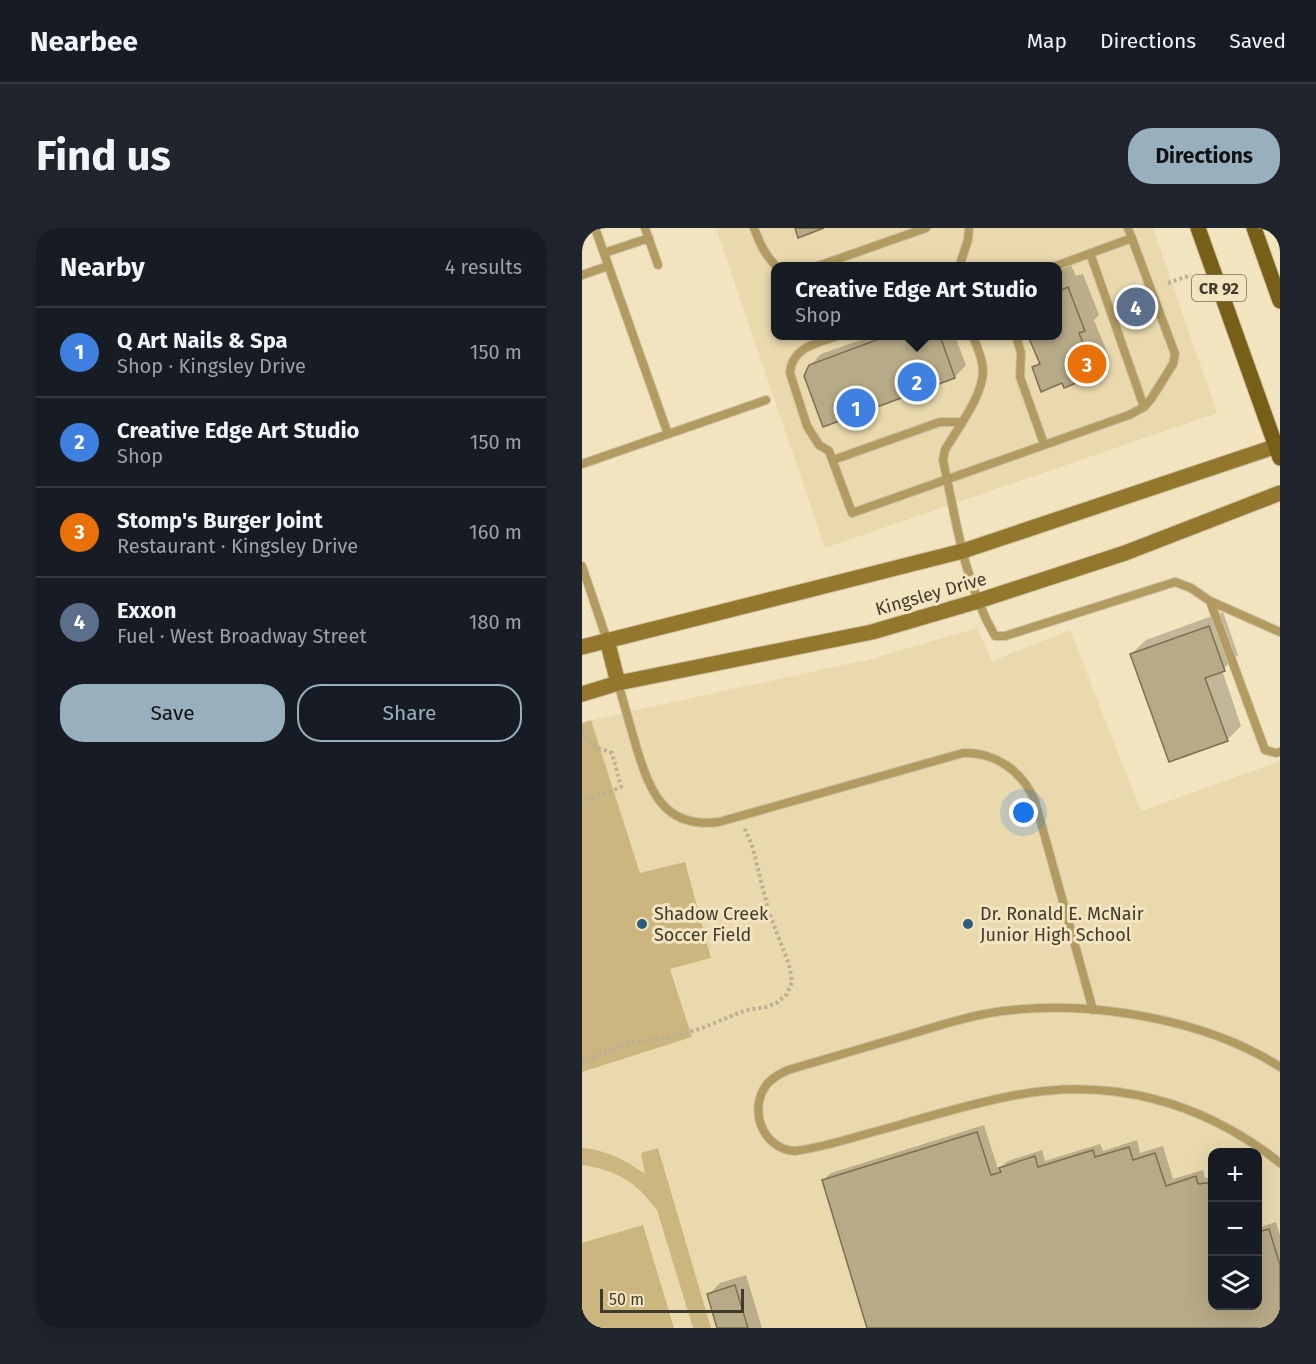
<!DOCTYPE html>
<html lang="en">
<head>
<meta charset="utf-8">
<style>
	:root { --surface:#171b24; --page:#20242c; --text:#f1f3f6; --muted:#9ea1a6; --line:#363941; --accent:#98b0be }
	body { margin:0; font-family:"Fira Sans",sans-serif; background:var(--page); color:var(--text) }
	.controls { position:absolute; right:18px; bottom:18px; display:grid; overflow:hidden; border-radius:12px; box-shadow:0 6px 24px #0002 }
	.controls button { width:54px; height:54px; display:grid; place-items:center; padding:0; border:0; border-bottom:2px solid var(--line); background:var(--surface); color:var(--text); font:30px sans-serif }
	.scale { position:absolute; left:18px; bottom:15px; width:144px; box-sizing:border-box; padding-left:6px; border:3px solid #403b2c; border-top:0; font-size:16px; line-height:21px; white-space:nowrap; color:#403b2c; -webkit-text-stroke:4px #f3e4c0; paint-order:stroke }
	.you { position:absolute; left:442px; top:585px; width:21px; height:21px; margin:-15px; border:4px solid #fff; border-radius:50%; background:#1a73e8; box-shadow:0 0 0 9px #1a73e833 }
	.badge { display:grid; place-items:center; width:39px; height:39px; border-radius:50%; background:var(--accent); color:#fff; font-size:20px; font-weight:700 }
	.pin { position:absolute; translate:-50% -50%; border:3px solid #fff; box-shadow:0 2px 6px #0006 }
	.popup { position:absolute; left:189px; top:34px; width:291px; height:78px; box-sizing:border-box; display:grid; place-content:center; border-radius:12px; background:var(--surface); filter:drop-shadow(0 2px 4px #0005); font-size:20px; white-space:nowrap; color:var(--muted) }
	.popup b { font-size:22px; color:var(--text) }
	.popup::after { content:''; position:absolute; left:50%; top:100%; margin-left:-12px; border:12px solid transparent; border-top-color:var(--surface) }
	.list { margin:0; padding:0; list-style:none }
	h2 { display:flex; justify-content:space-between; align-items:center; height:78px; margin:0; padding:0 24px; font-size:26px }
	h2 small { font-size:20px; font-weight:400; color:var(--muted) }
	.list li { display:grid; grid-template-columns:39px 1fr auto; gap:18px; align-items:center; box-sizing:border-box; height:90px; padding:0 24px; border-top:2px solid var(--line) }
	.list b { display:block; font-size:22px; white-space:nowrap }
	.list p { margin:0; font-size:20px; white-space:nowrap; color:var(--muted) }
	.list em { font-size:20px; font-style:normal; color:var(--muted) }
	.actions { display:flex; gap:12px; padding:18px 24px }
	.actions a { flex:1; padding:14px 0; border:2px solid var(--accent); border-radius:24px; text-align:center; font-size:21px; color:var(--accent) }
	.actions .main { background:var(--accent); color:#111 }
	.icon { flex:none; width:33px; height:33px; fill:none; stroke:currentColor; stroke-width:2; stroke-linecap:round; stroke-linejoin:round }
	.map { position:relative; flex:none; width:698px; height:1100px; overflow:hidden; border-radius:24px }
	header { display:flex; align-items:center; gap:36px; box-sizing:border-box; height:84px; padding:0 30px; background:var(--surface); border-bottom:2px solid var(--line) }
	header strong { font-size:28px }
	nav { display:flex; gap:33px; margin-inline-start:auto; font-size:21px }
	.intro { display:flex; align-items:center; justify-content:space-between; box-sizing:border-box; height:144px; padding:0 36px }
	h1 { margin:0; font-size:42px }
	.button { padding:15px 27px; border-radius:24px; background:var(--accent); color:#111; font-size:21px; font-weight:700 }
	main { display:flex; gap:36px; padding:0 36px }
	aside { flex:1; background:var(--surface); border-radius:24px; box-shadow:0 6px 24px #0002 }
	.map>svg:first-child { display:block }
</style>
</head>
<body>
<header>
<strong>Nearbee</strong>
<nav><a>Map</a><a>Directions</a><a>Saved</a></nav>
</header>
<div class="intro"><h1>Find us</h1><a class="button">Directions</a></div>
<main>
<aside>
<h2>Nearby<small>4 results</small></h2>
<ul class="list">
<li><span class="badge" style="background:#3f7fe0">1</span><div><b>Q Art Nails &amp; Spa</b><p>Shop · Kingsley Drive</p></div><em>150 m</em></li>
<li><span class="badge" style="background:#3f7fe0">2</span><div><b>Creative Edge Art Studio</b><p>Shop</p></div><em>150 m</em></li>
<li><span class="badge" style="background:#e8710a">3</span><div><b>Stomp's Burger Joint</b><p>Restaurant · Kingsley Drive</p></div><em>160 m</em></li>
<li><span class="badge" style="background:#5c6f8a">4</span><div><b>Exxon</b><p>Fuel · West Broadway Street</p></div><em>180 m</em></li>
</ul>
<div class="actions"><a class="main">Save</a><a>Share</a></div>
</aside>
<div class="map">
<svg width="698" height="1100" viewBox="0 0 698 1100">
	<rect width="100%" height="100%" fill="#f3e4c0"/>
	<path fill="#ead9ad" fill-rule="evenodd" d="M134,0h437l64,185 -392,135zM194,39h282v69h-282z
		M395,400l15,33 78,-31 71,181 139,-50v567h-698v-256l110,-35 -101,-317 280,-61zM630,924h46v154h-46z"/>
	<path fill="#cbb680" d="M9,492l49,153 45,-11 26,96 -41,11 22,68 -110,35v-349z
		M0,920c25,2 43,12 63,26l-4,-21 17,-5 53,180h-18l-36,-118c-21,-28 -40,-40 -75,-45z
		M61,997l31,103h-92v-85z"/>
	<path fill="#0003" d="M489,37l5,11 7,-2 16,41 -5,5 16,39 -15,15 -32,7 -29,-13 6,-7 -10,-25h28v-66z
		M290,108h83l11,29 -11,12 -131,48 -14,-59 11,-12z
		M641,384l15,43 -16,15 19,56 -14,14 -96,-86 15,-14z
		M402,897l14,44 10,-8 34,-11 3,11 55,-17 3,7 34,-11 3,13 23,-7 10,33 30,-9 2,8 7,-1v129h46v-91l3,12 15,-5 4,13v93h-411l-46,-148 8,-7z
		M164,1047l16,53h-43l-10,-34 11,-11z"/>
	<path fill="#b7aa87" stroke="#7d7050" stroke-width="1.5" d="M213,0h29l-26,10z
		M476,54l3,8 7,-3 17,44 -6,2 17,42 -32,13 -2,-5 -21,9 -9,-25 8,-3 -12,-28h30z
		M305,108h53l15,42 -132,49 -19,-51 5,-11z
		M627,398l16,45 -20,7 23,63 -59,21 -39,-108z
		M395,904l14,43 10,-3 -2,-4 36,-12 3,11 55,-17 2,7 34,-10 4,13 22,-7 11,33 30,-10 2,8 9,-1 5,3v120h46v-74l11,-3 11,36v63h-413l-45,-148z
		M153,1057l13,43h-31l-10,-34z"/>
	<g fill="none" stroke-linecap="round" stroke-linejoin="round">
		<defs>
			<path id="service" d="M13,0l73,206
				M63,0l13,37
				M172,0c6,16 11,27 23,39
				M22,25l45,-15
				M508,25l54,154
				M233,39l111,-39
				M377,39l9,-27 1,-12
				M471,39l79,-29
				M0,47l26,-9
				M256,108c-21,7 -46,11 -48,37l17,53 12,19 10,6 23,62 277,-98 15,-8 7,-8 22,-35 2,-10 -47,-126
				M391,108c4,11 10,23 10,35 0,25 -26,58 -38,79l-2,10c13,59 21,123 52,176h10l170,-54 16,6 19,13 70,31
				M434,108l5,17 -1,24 24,67
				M251,232l107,-38h21
				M0,236l184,-64
				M0,338l25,74
				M628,373l55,149 11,3 4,-1
				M36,455c6,21 12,42 18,63 14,46 28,83 83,76l244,-69c33,-1 59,18 72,48l58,209
				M698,839c-74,-48 -189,-67 -277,-56 -31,4 -62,14 -92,23 -41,12 -82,24 -123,36 -7,3 -14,7 -20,13 -21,25 -6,66 27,68 31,-4 62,-15 93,-23 42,-12 85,-25 128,-33 97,-18 187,7 264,68"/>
			<path id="secondary" d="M25,412l11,43
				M0,419l381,-96 317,-106
				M0,466l36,-11 254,-51 106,-31 147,-48 155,-60"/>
			<path id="primary" d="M616,0l82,230
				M672,0l26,73"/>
		</defs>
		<use href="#service" stroke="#cfc2a2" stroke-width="10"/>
		<use href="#secondary" stroke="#cfc2a2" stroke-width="17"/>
		<use href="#primary" stroke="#cfc2a2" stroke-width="17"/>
		<path stroke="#bcb093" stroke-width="4" stroke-dasharray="3 3" stroke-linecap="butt" d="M586,55l23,-8
			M0,503l13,16 17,6 9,34 -35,13
			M0,835l42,-19 53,-8 25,-8 44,-18 21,-3 11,-5 9,-8 5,-12 -3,-18 -20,-51 -17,-68 -8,-18"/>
		<use href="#service" stroke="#b19b61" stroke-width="8"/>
		<use href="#secondary" stroke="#92772d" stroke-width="15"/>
		<use href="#primary" stroke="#775f17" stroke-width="15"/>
	</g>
	<g fill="#2b5d7a" stroke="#f3e4c0" stroke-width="2">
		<circle cx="60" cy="696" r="6"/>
		<circle cx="386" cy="696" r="6"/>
	</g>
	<g text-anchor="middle" stroke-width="6" stroke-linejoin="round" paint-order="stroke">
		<rect fill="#f3e4c0" stroke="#766e58" stroke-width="1.5" x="610" y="47" width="54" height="26" rx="4.5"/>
		<g font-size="16" font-weight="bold" fill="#403b2c">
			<text x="637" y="66">CR 92</text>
		</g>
		<g font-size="18" fill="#403b2c" stroke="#f3e4c0">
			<text transform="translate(349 366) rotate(-16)" y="6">Kingsley Drive</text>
		</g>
		<g font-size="18" fill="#403b2c" stroke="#f3e4c0" text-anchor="start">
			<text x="72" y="692">Shadow Creek<tspan x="72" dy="21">Soccer Field</tspan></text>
			<text x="398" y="692">Dr. Ronald E. McNair<tspan x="398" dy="21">Junior High School</tspan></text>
		</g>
	</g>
</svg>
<div class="controls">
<button>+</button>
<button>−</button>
<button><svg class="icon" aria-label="layers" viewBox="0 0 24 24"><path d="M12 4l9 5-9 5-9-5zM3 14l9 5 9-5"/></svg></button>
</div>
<div class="scale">50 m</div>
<div class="you"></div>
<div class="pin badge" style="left:274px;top:180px;background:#3f7fe0">1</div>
<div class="pin badge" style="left:335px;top:154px;background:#3f7fe0">2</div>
<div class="popup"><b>Creative Edge Art Studio</b>Shop</div>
<div class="pin badge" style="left:505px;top:136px;background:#e8710a">3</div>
<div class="pin badge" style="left:554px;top:79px;background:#5c6f8a">4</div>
</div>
</main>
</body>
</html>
